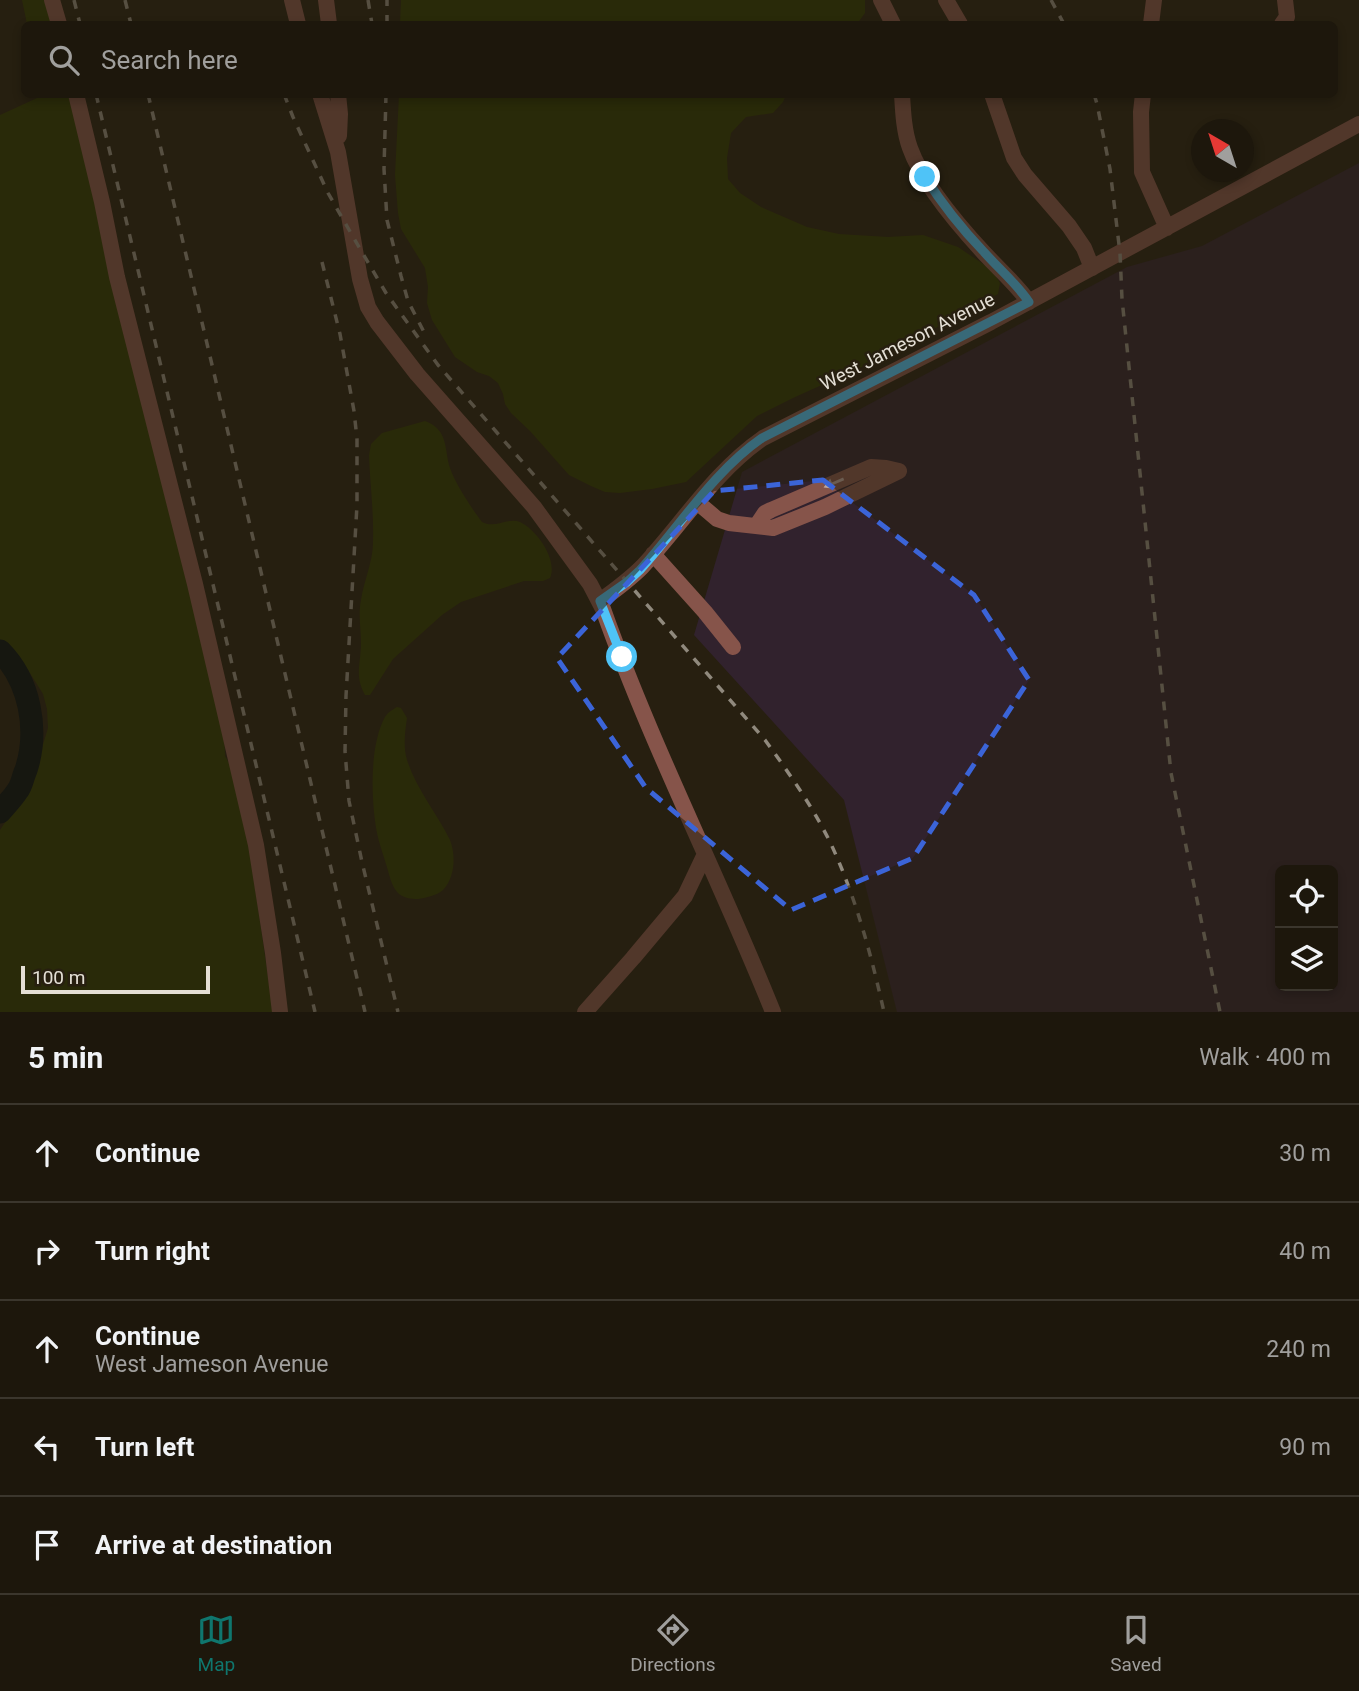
<!DOCTYPE html>
<html lang="en">
<head>
<meta charset="utf-8">
<style>
	:root { --surface:#1d170c; --page:#252015; --text:#f1f3f6; --muted:#a09f9d; --line:#3b362d; --accent:#0f766e }
	body { margin:0; font-family:Roboto,sans-serif; background:var(--page); color:var(--text) }
	.controls { position:absolute; right:21px; bottom:21px; display:grid; overflow:hidden; border-radius:10px; box-shadow:0 4px 10px #0003 }
	.controls button { width:63px; height:63px; display:grid; place-items:center; padding:0; border:0; border-bottom:2px solid var(--line); background:var(--surface); color:var(--text); font:35px sans-serif }
	.compass { position:absolute; left:1191px; top:119px; width:63px; height:63px; border-radius:50%; background:var(--surface); box-shadow:0 4px 10px #0003; rotate:321deg }
	.scale { position:absolute; left:21px; bottom:18px; width:189px; box-sizing:border-box; padding-left:7px; border:4px solid #e4dfd5; border-top:0; font-size:19px; line-height:24px; white-space:nowrap; color:#e4dfd5; -webkit-text-stroke:5px #271f10; paint-order:stroke }
	.stop { position:absolute; width:21px; height:21px; margin:-16px; border:5px solid #4fc3f7; border-radius:50%; background:#fff }
	.stop.end { background:#4fc3f7; border-color:#fff; box-shadow:0 2px 7px #0008 }
	.list { margin:0; padding:0; list-style:none }
	h2 { display:flex; justify-content:space-between; align-items:center; height:91px; margin:0; padding:0 28px; font-size:30px }
	h2 small { font-size:23px; font-weight:400; color:var(--muted) }
	.list li { display:grid; grid-template-columns:46px 1fr auto; gap:21px; align-items:center; box-sizing:border-box; height:98px; padding:0 28px; border-top:2px solid var(--line) }
	.list b { display:block; font-size:26px; white-space:nowrap }
	.list p { margin:0; font-size:23px; white-space:nowrap; color:var(--muted) }
	.list em { font-size:23px; font-style:normal; color:var(--muted) }
	.icon { flex:none; width:38px; height:38px; fill:none; stroke:currentColor; stroke-width:2; stroke-linecap:round; stroke-linejoin:round }
	.map { position:relative; flex:none; width:1359px; height:1012px; overflow:hidden }
	.search { position:absolute; background:var(--surface); box-shadow:0 4px 10px #0003; left:21px; right:21px; top:21px; height:77px; display:flex; align-items:center; gap:18px; box-sizing:border-box; padding:0 24px; border-radius:10px; color:var(--muted); font-size:26px }
	.sheet { height:581px; background:var(--surface) }
	nav { display:flex; justify-content:space-around; align-items:center; box-sizing:border-box; height:98px; border-top:2px solid var(--line); background:var(--surface); font-size:19px; color:var(--muted) }
	nav a { display:grid; justify-items:center; gap:4px }
	nav .on { color:var(--accent) }
	.map>svg:first-child { display:block }
</style>
</head>
<body>
<div class="map">
<svg width="1359" height="1012" viewBox="0 0 1359 1012">
	<rect width="100%" height="100%" fill="#271f10"/>
	<path fill="#31222d" fill-rule="evenodd" d="M1359,163v849h-462l-53,-212 -150,-165 48,-163 385,-205 75,-21zM1280,870h53v116h-53z"/>
	<path fill="#2e3800" d="M22,0h24l7,24h-26z
		M401,0h464v13l-8,11h-457z
		M43,95h29l152,638 1,23 11,20 7,28 30,208h-273v-182l31,-46 17,-56 -1,-19 -4,-15 -15,-24 -28,-30v-525l35,-16z
		M399,95h387l-3,7 -10,11 -27,4 -15,16 -4,25 1,21 12,14 21,14 46,20 32,7 49,3 35,-2 35,12 34,23 8,13 -2,11 -123,67 -82,37 -36,18 -71,66 -34,7 -32,4 -15,-1 -14,-6 -22,-11 -39,-44 -19,-18 -6,-9 -2,-10 -5,-11 -9,-7 -12,-4 -22,-15 -23,-37 -5,-17 1,-16 -3,-19 -24,-39 -3,-16 -3,-38z
		M425,421c24,9 19,28 25,47 5,15 22,41 32,54 13,7 26,-5 38,0 17,8 38,38 30,56l-7,3h-19l-63,21 -19,13 -49,44 -23,36h-5c-11,-20 -4,-31 -4,-52 0,-15 -3,-28 0,-43 3,-20 12,-38 12,-58 1,-29 -3,-58 -4,-87l2,-11 11,-11z
		M397,707l4,1 6,10c-2,14 -4,28 0,42 9,29 30,53 43,80 6,15 5,38 -7,50 -5,5 -18,8 -25,9 -7,0 -15,-1 -20,-6 -7,-7 -9,-20 -12,-29 -3,-10 -7,-21 -9,-31 -6,-32 -8,-87 8,-116 3,-5 7,-7 12,-10z"/>
	<g fill="none" stroke-linecap="round" stroke-linejoin="round">
		<path stroke="#030e11" stroke-width="23" d="M0,651c30,30 39,79 26,119 -3,6 -4,15 -8,20 -5,8 -12,15 -18,22"/>
		<path stroke="#86544a" stroke-width="16" d="M52,0l7,24
			M292,0l6,24
			M326,0l3,24
			M881,0l12,24
			M946,0l14,24
			M1151,24l3,-24
			M1282,24l5,-7 -2,-17
			M76,94l26,108 15,75 78,307 61,261 17,108 7,59
			M320,94l18,58 22,127 8,28 9,15 40,52 117,133 56,77 13,25c49,138 116,268 170,403
			M338,94l2,20 -1,22
			M902,94c1,18 2,38 8,54 12,34 50,79 75,106 15,16 31,30 44,48
			M992,94l22,64 11,17 44,51 15,22 8,20
			M1143,94l-2,18 1,60 25,56
			M697,502l20,17 12,4 44,5 52,-21 74,-36
			M757,525l8,-12 6,-3 100,-43 15,1 13,3
			M653,554l52,58 28,35
			M600,601c14,-10 29,-21 42,-34 40,-43 72,-95 121,-129l228,-116 368,-198
			M585,1012l48,-54 52,-62 20,-42"/>
		<path stroke="#90897d" stroke-width="3.5" stroke-dasharray="9 9" stroke-linecap="butt" d="M74,0l6,24
			M125,0l6,24
			M368,0l4,24
			M1051,0l13,24
			M387,24v-24
			M96,94l219,918
			M148,94l217,918
			M284,94l9,23 35,76 24,42 34,58 52,72 327,375c24,33 48,67 66,104 25,54 40,110 53,168
			M386,94l-2,75 3,51 14,56 7,25 17,33
			M1094,94l3,10 13,65 10,84 2,46 49,474 49,239
			M322,262l18,72 14,77 3,28v66l-11,191 -1,55 4,50 13,61 36,150"/>
	</g>
	<defs><path id="oneway-solid" d="M-6-.8H1V-3.2L6.5 0L1 3.2V.8H-6Z" transform="scale(1.75)"/></defs>
	<use fill="#bea79d" href="#oneway-solid" transform="translate(834 483) rotate(157)"/>
	<g fill="none" stroke-linecap="round" stroke-linejoin="round">
		<path stroke="#4fc3f7" stroke-width="9" d="M622,657l-22,-56 27,-19 13,-12c40,-44 73,-98 122,-132l267,-136c-13,-19 -30,-33 -45,-50 -22,-23 -42,-48 -59,-75"/>
	</g>
	<path d="M0 0H1359V1012H0ZM823,480l151,115 55,85 -116,178 -122,52 -145,-122 -89,-130 157,-167z" fill="#271f10" fill-opacity=".55" fill-rule="evenodd"/>
	<path fill="none" stroke="#3b64d8" stroke-width="5" stroke-dasharray="14 9" stroke-linejoin="round" d="M823,480l151,115 55,85 -116,178 -122,52 -145,-122 -89,-130 157,-167z"/>
	<g text-anchor="middle" stroke-width="5" stroke-linejoin="round" paint-order="stroke">
		<g font-size="19" fill="#e4dfd5" stroke="#271f10">
			<text transform="translate(907 341) rotate(-27)" y="7">West Jameson Avenue</text>
		</g>
	</g>
</svg>
<div class="controls">
<button><svg class="icon" aria-label="locate" viewBox="0 0 24 24"><circle cx="12" cy="12" r="6"/><path d="M12 2v4M12 18v4M2 12h4M18 12h4"/></svg></button>
<button><svg class="icon" aria-label="layers" viewBox="0 0 24 24"><path d="M12 4l9 5-9 5-9-5zM3 14l9 5 9-5"/></svg></button>
</div>
<svg class="compass" viewBox="-18 -18 36 36"><path d="M0-13l5 13h-10z" fill="#e53935"/><path d="M0 13l5-13h-10z" fill="#a09f9d"/></svg>
<div class="scale">100 m</div>
<div class="stop" style="left:622px;top:657px"></div>
<div class="stop end" style="left:925px;top:177px"></div>
<div class="search"><svg class="icon" aria-label="search" viewBox="0 0 24 24"><circle cx="10" cy="10" r="6"/><path d="M15 15l6 6"/></svg>Search here</div>
</div>
<section class="sheet">
<h2>5 min<small>Walk · 400 m</small></h2>
<ul class="list">
<li><svg class="icon" aria-label="ahead" viewBox="0 0 24 24"><path d="M12 20V5M6 11l6-6 6 6"/></svg><div><b>Continue</b></div><em>30 m</em></li>
<li><svg class="icon" aria-label="right" viewBox="0 0 24 24"><path d="M7 20v-9h11M14 6l5 5-5 5"/></svg><div><b>Turn right</b></div><em>40 m</em></li>
<li><svg class="icon" aria-label="ahead" viewBox="0 0 24 24"><path d="M12 20V5M6 11l6-6 6 6"/></svg><div><b>Continue</b><p>West Jameson Avenue</p></div><em>240 m</em></li>
<li><svg class="icon" aria-label="left" viewBox="0 0 24 24"><path d="M17 20v-9H6M10 6l-5 5 5 5"/></svg><div><b>Turn left</b></div><em>90 m</em></li>
<li><svg class="icon" aria-label="arrive" viewBox="0 0 24 24"><path d="M6 21V4h12l-3 4 3 4H6"/></svg><div><b>Arrive at destination</b></div></li>
</ul>
</section>
<nav>
<a class="on"><svg class="icon" aria-label="map" viewBox="0 0 24 24"><path d="M3 6l6-2 6 2 6-2v14l-6 2-6-2-6 2zM9 4v14M15 6v14"/></svg>Map</a>
<a><svg class="icon" aria-label="directions" viewBox="0 0 24 24"><path d="M12 3l9 9-9 9-9-9zM9 14v-3h6M13 9l2 2-2 2"/></svg>Directions</a>
<a><svg class="icon" aria-label="saved" viewBox="0 0 24 24"><path d="M7 4h10v16l-5-4-5 4z"/></svg>Saved</a>
</nav>
</body>
</html>
